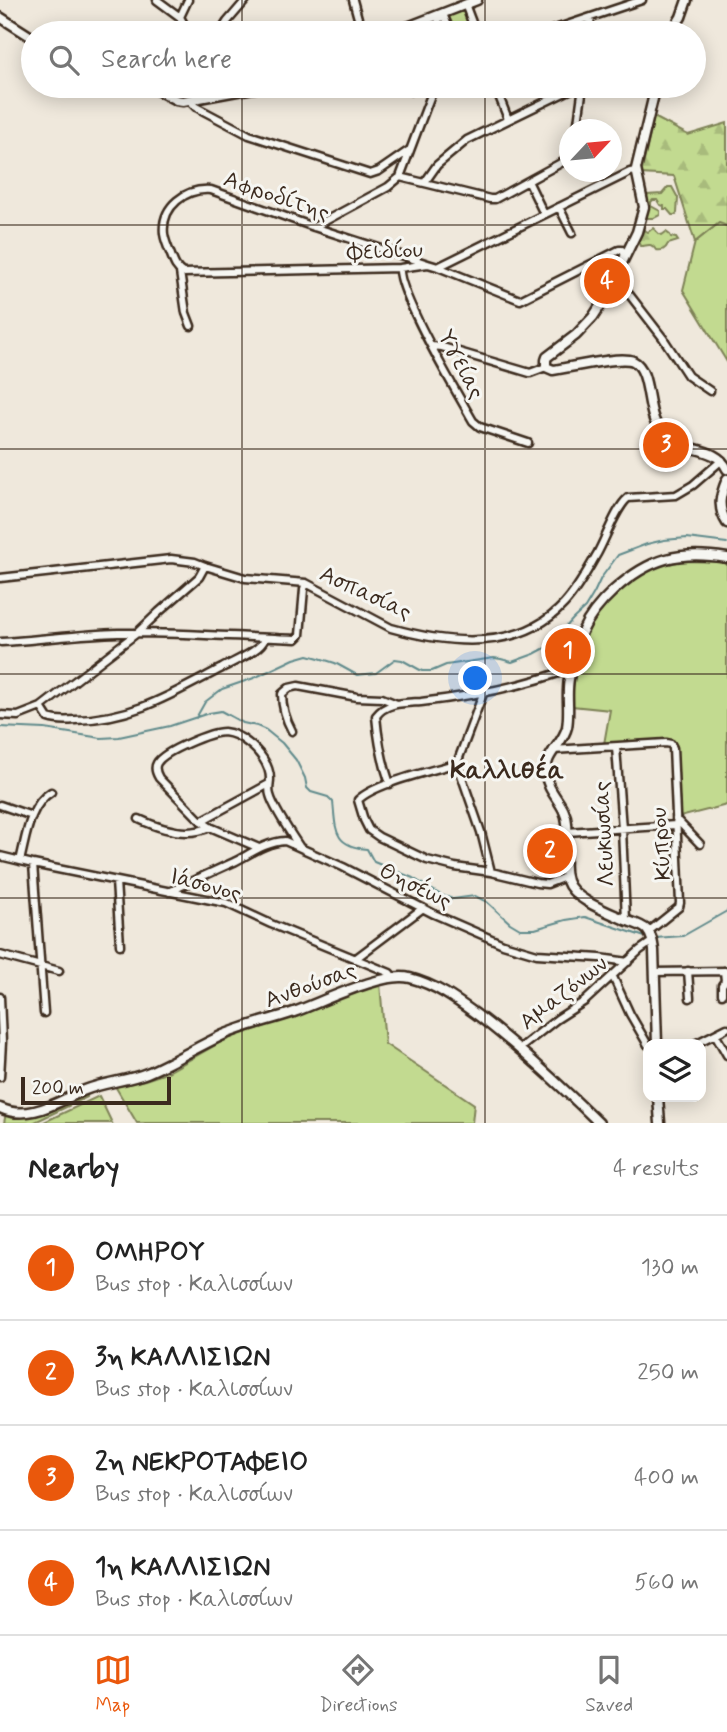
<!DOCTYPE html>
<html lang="en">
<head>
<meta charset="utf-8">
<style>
	:root { --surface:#fff; --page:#f2f2f2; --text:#222; --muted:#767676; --line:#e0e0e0; --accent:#ea580c }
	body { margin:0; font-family:Mynerve,sans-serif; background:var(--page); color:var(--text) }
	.controls { position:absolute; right:21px; bottom:21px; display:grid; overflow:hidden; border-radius:14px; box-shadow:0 4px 18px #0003 }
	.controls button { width:63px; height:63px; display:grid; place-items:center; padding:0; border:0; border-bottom:2px solid var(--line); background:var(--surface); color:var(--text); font:35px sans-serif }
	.compass { position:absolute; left:559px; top:119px; width:63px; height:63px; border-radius:50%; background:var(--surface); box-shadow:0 4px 18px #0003; rotate:64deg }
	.scale { position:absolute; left:21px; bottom:18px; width:150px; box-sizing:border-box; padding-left:7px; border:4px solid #3b2a1e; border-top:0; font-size:19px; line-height:24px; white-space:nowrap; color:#3b2a1e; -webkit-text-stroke:5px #f6f6f2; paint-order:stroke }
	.you { position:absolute; left:476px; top:679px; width:24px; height:24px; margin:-18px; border:5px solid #fff; border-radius:50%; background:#1a73e8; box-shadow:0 0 0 10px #1a73e833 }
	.badge { display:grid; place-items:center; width:46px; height:46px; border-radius:50%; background:var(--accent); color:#fff; font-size:23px; font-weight:700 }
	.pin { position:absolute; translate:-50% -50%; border:4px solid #fff; box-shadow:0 2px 7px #0006 }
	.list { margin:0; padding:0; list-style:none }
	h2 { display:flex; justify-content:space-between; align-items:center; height:91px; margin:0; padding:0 28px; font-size:30px }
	h2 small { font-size:23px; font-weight:400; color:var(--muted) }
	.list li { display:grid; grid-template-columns:46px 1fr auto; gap:21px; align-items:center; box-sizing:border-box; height:105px; padding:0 28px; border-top:2px solid var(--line) }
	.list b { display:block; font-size:26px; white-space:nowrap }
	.list p { margin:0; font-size:23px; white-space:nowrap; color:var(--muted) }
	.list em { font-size:23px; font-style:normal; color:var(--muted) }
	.icon { flex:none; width:38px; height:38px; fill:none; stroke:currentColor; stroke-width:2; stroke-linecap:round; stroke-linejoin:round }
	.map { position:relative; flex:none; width:727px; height:1123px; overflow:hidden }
	.search { position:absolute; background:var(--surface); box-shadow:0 4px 18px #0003; left:21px; right:21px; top:21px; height:77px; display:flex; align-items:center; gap:18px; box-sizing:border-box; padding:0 24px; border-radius:38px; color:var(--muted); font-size:26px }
	.sheet { height:511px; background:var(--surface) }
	nav { display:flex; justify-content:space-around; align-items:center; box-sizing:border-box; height:98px; border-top:2px solid var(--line); background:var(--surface); font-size:19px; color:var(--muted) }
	nav a { display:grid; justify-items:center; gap:4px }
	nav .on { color:var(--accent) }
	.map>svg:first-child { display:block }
</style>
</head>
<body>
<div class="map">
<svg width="727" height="1123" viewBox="0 0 727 1123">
	<defs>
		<pattern id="forest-firs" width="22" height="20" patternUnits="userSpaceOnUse" patternTransform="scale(1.75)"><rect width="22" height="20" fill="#c2da90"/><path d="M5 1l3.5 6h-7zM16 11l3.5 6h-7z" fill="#a8bb7c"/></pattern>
		<pattern id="park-crowns" width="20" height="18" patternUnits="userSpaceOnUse" patternTransform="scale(1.75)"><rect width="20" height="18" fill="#c2da90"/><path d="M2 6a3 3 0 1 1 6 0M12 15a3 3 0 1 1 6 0" fill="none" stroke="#a8bb7c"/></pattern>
	</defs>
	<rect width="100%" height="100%" fill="#efe8dc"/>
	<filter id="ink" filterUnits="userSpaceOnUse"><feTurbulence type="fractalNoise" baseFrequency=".0143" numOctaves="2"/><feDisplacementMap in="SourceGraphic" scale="14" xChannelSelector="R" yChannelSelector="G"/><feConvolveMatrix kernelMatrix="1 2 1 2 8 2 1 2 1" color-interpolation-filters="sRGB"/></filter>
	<g filter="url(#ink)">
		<path fill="#c2da90" stroke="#7e8257" stroke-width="2" d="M719,223l8,3v136l-44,-72 12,-48z
			M682,561l45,1v243l-47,12 -3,-71 -5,-6 -68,4 6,-34 -38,-4c1,-12 1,-25 3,-37 7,-40 32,-75 66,-96 12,-7 27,-9 41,-12z
			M380,983l5,61 89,60 -2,19h-335l-22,-37 30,-6 21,-7 55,-31 19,-8 54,-17z
			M95,1090l1,1 -9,4v2l-54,26h-29l2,-10 13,3z
			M99,1096l13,27h-70z"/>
		<path fill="url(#forest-firs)" stroke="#7e8257" stroke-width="2" d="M654,117l34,18 39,-12v103l-8,-3 -24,19 -21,-66 -33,-2z
			M668,187h4l6,11 -1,15 -2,2h-3l-5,-6h-3v-3l-4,-1 -3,-5h-4l-2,2v4l9,5v4l-6,3h-7l-2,-3 3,-10 -1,-10 15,-1z
			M641,228l7,4 5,-4 6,6 3,1 4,-3 4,3 1,2 5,1 2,3 -10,3c-3,6 -6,7 -12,6 -5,-8 -8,-4 -16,-4l-3,-7z"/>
		<path fill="url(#park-crowns)" stroke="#7e8257" stroke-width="2" d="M463,10l9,23h-19l-6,-17z"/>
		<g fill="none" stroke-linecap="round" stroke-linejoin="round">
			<path stroke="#618b8c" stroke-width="2" d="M196,718l9,-16 17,-13 32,-11 40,-19 14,-4 11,3 16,5 22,12 19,-2 19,-14 7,1 20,11h10l14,-6 48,-7 7,1 11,3 22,-8 15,-8 24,-27 12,-11 9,-15 7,-15 17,-23 29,-11 17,-4 23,-2 40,5
				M0,727l45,2 56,9 18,-1 51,-11 39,-13 12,-2 22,12 14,3 9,4 16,13 14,17 9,18 2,10 4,4 17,5 5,5c3,27 0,44 34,47l7,13 39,16 28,17 12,4 22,-3 12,6 23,21 10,6h15l31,-9 19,-3 63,21
				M655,938l28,-2 44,-25"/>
			<defs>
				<path id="street" d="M157,0l23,17 9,16
					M353,0l9,33
					M465,4l11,29
					M443,14l8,19
					M180,17l8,-17
					M220,33l7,-11 19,-22
					M435,33l5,-17
					M543,33l99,-33
					M589,33l2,-16
					M495,86l13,33
					M411,91l3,-5
					M190,101l6,6 53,28 121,39 9,-3 29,-20
					M577,130l6,-44
					M400,177l90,22h5l75,-41
					M528,181l16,33
					M425,182l12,-17 30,-25 111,-54
					M559,207l13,26
					M314,227l74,-40 12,-10 26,-69 5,-13 8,-9
					M428,264l-114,-37 -103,-37c-25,-2 -50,16 -47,44 1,7 4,14 7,21 3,8 5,14 12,18l217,-5 28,-4 10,3 82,33 99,-50h3l4,6
					M438,267l192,-95 6,-1
					M400,268c-3,24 58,127 73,153l7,6 48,16
					M180,272l6,41 5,13
					M615,276l48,62 25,38 22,15
					M432,346l10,1 88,26 16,-6
					M0,578l171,-19 24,3 10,4 40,12 61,5 85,45c57,16 129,24 173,-24 14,-15 23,-33 33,-50 9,-16 19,-46 31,-56l48,-3 17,-10 29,-25
					M1,642c39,-2 78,-8 117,-9 60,-1 119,4 178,6l4,-4 4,-46 2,-6
					M483,694l-26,69 24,69 10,40
					M41,707l7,11c9,3 17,3 27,2 58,-1 97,-26 147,-52 12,-7 39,-17 43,-30
					M0,715l18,1 23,-9 96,-74 22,-21 40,-35 6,-11
					M292,731c-7,-13 -10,-23 -10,-37l7,-6 9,-2 59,11 25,1 15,6
					M616,747l6,82 4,91
					M553,750l113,-7 5,1 2,4 7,155 -1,4 -31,25
					M457,763c-25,8 -82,20 -99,37l6,20 5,10 10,7 48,23 28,7 36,5 46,11 10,1 18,-7
					M390,784c-8,-23 -12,-44 -14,-68 10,-14 29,-13 45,-14 52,-6 102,-15 151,-34
					M0,805l32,11
					M139,819c21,10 48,19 71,8
					M676,819l24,25
					M201,821l68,-37
					M567,832l109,-7
					M259,848l-49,-21 -9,-6 -42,-43c-3,-5 -5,-10 -2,-15 7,-12 54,-31 67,-31 9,1 17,5 24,11 11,8 22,22 22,36 0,5 -2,10 0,16 3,12 21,39 29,51
					M0,856l33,8 193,39 45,21 119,49 3,4
					M20,861c6,-23 9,-56 31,-69
					M33,864l11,149
					M116,881l4,64
					M169,892c21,-10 43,-20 65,-30 16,-8 32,-20 51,-21l58,26 91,47 69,30 34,10 63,4 28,4
					M0,955l59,16
					M355,959l68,-51
					M688,971l2,27
					M655,972l72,-1
					M613,977l17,37 18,31
					M722,994v-9l3,-4 -1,-10
					M0,997l2,45 -2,35
					M715,1034l12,21
					M695,1044l32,-16
					M519,1049l38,-30 28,-18 55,-51 13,-9"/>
				<path id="secondary" d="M0,17l33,21
					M392,33l85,-33
					M671,33l10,-16 6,-17
					M149,86l27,14 7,1 82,-15
					M656,86l-20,83 8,38 -7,25 -33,68 -11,17 -17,18 -29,22 -1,3v7l7,3c16,-2 68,-15 80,-9 19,9 12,52 27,69 19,25 55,13 67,39
					M727,479c-7,17 -10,28 0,44
					M657,1044l-3,-94c-1,-7 -2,-14 -7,-20 -5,-5 -13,-7 -19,-9 -17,-8 -55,-21 -61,-40 -6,-18 2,-40 0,-58 -1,-19 -20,-30 -21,-49 -2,-20 17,-29 21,-47 3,-16 -1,-32 2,-48 3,-15 6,-32 13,-47 7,-16 19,-30 32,-42 36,-32 65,-40 113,-32
					M658,1097l2,26
					M0,1108c30,14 58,-7 85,-18 20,-8 42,-9 62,-17 26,-11 50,-26 76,-38 23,-10 48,-15 71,-23 28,-10 90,-41 116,-34 27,7 48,23 70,39 42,32 81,69 119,106"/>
			</defs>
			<use href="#street" stroke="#3b2a1e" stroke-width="11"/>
			<use href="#secondary" stroke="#3b2a1e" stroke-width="13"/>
			<use href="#street" stroke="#f6f6f2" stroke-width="6"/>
			<use href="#secondary" stroke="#f6f6f2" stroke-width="8"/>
		</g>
	</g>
	<path fill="none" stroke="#3b2a1e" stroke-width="2" stroke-opacity="0.55" d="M242,0v33M485,0v33M242,86v1037M485,86v1037M0,225h727M0,449h727M0,674h727M0,898h727"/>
	<g text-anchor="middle" stroke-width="6" stroke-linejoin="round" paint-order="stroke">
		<g font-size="23" fill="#3b2a1e" stroke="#f6f6f2">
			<text transform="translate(277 195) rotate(19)" y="8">Αφροδίτης</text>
			<text transform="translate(385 250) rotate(-2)" y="8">Φειδίου</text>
			<text transform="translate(462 364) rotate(62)" y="8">Υγείας</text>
			<text transform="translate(366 592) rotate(25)" y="8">Ασπασίας</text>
			<text transform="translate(603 834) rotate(-93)" y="8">Λευκωσίας</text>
			<text transform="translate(660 844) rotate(-94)" y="8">Κύπρου</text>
			<text transform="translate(206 884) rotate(15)" y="8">Ιάσονος</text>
			<text transform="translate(416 885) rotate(26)" y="8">Θησέως</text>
			<text transform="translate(310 984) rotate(-20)" y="8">Ανθούσας</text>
			<text transform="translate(563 992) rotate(-38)" y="8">Αμαζόνων</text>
		</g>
		<g font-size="26" font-weight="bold" fill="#3b2a1e" stroke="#f6f6f2">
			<text x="507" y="778">Καλλιθέα</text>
		</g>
	</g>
</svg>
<div class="controls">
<button><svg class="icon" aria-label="layers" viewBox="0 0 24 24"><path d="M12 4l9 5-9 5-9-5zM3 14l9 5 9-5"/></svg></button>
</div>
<svg class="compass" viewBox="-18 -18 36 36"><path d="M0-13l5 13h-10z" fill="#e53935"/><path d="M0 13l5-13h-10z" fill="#767676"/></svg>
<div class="scale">200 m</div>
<div class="you"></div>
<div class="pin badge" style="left:568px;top:651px">1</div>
<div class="pin badge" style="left:550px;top:851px">2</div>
<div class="pin badge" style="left:666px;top:445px">3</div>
<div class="pin badge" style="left:607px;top:281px">4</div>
<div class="search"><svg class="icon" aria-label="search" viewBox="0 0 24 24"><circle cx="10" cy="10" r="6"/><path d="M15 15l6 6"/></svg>Search here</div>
</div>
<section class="sheet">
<h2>Nearby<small>4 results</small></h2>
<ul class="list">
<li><span class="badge">1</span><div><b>ΟΜΗΡΟΥ</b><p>Bus stop · Καλισσίων</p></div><em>130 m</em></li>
<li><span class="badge">2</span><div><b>3η ΚΑΛΛΙΣΙΩΝ</b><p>Bus stop · Καλισσίων</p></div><em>250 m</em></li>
<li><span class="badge">3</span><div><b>2η ΝΕΚΡΟΤΑΦΕΙΟ</b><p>Bus stop · Καλισσίων</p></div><em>400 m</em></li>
<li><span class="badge">4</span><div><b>1η ΚΑΛΛΙΣΙΩΝ</b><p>Bus stop · Καλισσίων</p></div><em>560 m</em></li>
</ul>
</section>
<nav>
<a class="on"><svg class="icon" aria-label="map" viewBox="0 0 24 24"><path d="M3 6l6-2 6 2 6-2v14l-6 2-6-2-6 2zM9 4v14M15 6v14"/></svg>Map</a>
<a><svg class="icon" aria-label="directions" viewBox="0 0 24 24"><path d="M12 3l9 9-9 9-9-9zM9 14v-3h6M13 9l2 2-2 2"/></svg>Directions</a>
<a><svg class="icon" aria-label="saved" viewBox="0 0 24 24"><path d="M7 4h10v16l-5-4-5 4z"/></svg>Saved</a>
</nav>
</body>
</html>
